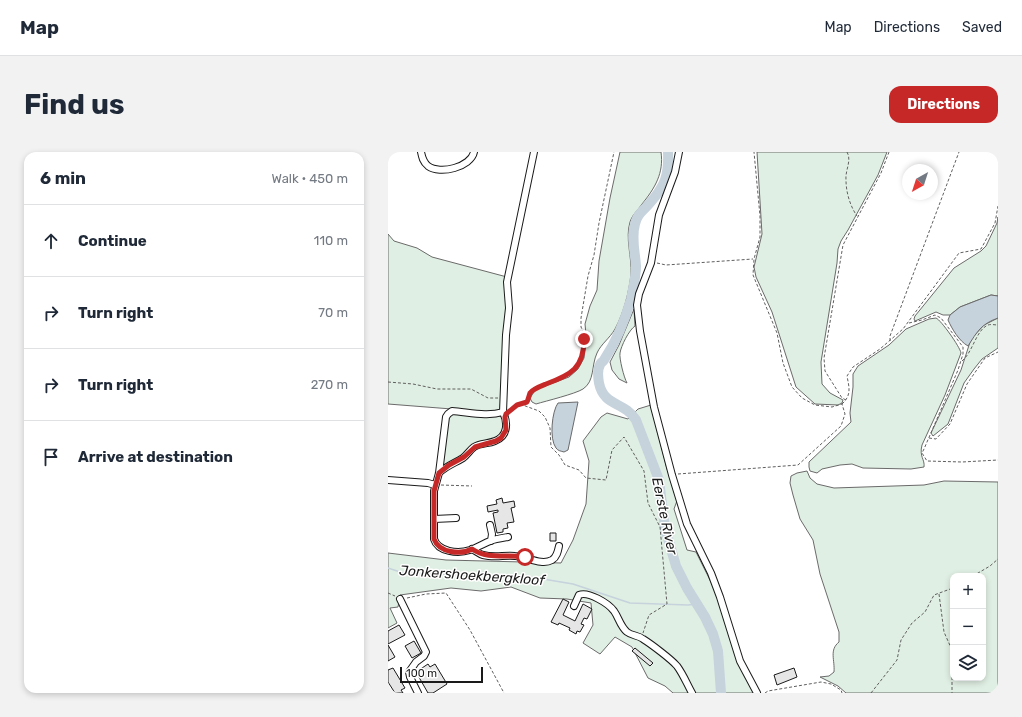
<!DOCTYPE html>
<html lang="en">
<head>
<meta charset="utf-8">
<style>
	:root { --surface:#fff; --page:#f2f2f3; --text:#1f2937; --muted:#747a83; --line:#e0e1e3; --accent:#c62828 }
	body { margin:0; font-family:Rubik,sans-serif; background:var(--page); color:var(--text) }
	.controls { position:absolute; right:12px; bottom:12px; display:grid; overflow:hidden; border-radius:8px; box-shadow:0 2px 6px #0003 }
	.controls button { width:36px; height:36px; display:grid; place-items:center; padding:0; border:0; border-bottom:1px solid var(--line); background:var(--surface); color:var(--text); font:20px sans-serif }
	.compass { position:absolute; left:514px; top:12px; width:36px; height:36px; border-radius:50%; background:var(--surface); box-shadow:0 2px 6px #0003; rotate:219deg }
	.scale { position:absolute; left:12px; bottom:10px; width:83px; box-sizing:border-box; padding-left:4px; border:2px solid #1a1a1a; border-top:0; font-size:11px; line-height:14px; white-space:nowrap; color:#1a1a1a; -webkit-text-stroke:3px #fff; paint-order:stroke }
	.stop { position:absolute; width:12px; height:12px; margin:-9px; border:3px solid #c62828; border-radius:50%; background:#fff }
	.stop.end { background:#c62828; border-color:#fff; box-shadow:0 1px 4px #0008 }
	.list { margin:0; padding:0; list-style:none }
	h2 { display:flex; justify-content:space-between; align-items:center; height:52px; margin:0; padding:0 16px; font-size:17px }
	h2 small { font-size:13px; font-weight:400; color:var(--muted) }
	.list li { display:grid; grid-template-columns:26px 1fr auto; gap:12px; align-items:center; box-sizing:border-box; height:72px; padding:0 16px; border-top:1px solid var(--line) }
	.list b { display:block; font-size:15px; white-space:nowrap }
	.list em { font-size:13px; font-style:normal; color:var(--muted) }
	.icon { flex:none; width:22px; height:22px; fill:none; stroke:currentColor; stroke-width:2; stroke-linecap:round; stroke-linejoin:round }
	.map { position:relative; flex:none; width:610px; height:541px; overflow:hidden; border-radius:12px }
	header { display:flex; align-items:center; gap:24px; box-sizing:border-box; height:56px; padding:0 20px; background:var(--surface); border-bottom:1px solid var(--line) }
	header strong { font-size:19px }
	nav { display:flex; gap:22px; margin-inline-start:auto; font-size:14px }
	.intro { display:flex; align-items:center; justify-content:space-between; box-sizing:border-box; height:96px; padding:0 24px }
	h1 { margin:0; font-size:28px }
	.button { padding:10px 18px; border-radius:12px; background:var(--accent); color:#fff; font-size:14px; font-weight:700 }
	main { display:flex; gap:24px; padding:0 24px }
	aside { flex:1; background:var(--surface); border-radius:12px; box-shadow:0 2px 6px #0003 }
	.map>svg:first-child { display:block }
</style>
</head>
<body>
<header>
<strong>Map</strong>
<nav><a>Map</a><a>Directions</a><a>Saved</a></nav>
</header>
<div class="intro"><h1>Find us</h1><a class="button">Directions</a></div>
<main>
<aside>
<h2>6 min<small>Walk · 450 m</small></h2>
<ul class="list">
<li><svg class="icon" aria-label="ahead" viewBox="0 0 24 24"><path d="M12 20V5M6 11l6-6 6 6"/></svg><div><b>Continue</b></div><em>110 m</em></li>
<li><svg class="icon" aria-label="right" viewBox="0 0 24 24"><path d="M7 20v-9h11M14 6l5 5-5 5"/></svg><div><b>Turn right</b></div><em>70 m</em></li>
<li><svg class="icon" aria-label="right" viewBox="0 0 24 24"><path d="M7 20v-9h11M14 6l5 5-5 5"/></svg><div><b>Turn right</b></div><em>270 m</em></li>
<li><svg class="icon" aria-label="arrive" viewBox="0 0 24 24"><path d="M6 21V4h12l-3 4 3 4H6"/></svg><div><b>Arrive at destination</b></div></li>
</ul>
</aside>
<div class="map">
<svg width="610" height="541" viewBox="0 0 610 541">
	<rect width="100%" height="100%" fill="#fff"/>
	<path fill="#e0efe3" stroke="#6a6a6a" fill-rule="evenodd" d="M232,0h41c3,21 -6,36 -19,52 -4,6 -10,11 -12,18 -5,16 2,35 1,52 -2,18 -7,38 -16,55 -5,9 -14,15 -18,24 -6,13 -2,28 -14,36 -8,5 -37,12 -47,15l-4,-2 -2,-4 4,-6 3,-3 32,-12 9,-8 6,-11 2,-24 -1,-10 5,-18 7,-16 2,-29 11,-63z
		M369,0h130l-9,23 -30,55 -7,11 -3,8 -1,14 -16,99 1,22 8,9 13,7 -1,3 -4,2 -23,-1 -19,-17 -24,-75 -16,-35 -2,-10 8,-33z
		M610,65v79l-7,-1 -31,12 -10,8h-7l-7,-3 -21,9 -1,-2 1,-3 39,-48 27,-17 5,-5 11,-23z
		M0,82l6,7 23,7 15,9 75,20v24l-6,110 -11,1 -102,-8z
		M246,157l1,17c-6,4 -14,20 -15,27 -1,5 4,25 7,30l-8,-4 -7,-9 -2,-8 9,-17z
		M548,166c5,2 24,29 25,35l-16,42 -23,50c-3,12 3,14 2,22l-13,2 -48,-1 -11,-4 -12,1 -18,4 -5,4 -7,-2 -1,-4v-5l42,-40 -1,-9 3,-26v-13l5,-8 31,-21 17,-16 23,-10z
		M610,166v30l-16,11 -8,10 -10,14 -16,41 -15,12 -2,-3 30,-63 10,-31 13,-14z
		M263,253l16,64 11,29 -4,11 13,41 9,2 23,46 36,95h-82l-8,-7 -17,-8 -16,-31 -17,-10 -15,17 -17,-11 10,-18 -2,-22 -24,-4 -27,-1 -29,-11 -30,4 -30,-3 -51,7 -2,12 -8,1 7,15 -9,5v-75l58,7 115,3 12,-23 13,-36 3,-43 -6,-20 18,-24 6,-4 21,6 10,-10z
		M65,261l50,3 2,7 -2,10 -10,7 -51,28 6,-52z
		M419,319l3,7 7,6 17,4 90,-3 20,-4 54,1v211h-152l-8,-7 -18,-9 9,-1 5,-4c1,-12 -5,-22 5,-30v-10l-19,-58 -7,-34 -13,-21 -7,-24 -3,-12 1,-7 6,-3zM565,424h30v102h-30z"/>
	<path fill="#c6d2dc" stroke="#6a6a6a" d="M603,143l7,1v22c-17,6 -21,14 -30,28 -9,-5 -16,-17 -20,-26l2,-5 10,-8z
		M190,250l-10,48 -4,2c-3,-1 -6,-1 -8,-4 -7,-9 -4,-37 2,-45z"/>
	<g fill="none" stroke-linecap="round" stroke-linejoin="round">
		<path stroke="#c6d2dc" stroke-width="1.5" d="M0,416l15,5 128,4 42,7 57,19 58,2 9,-1"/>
		<path stroke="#c6d2dc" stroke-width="10" d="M280,0c1,24 -3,34 -19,52 -6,7 -12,10 -14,20 -4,14 0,27 1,42 0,10 -3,23 -5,33 -6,21 -15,43 -27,61 -1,2 -4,3 -4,5 -3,5 -2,12 -1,18 5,24 25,18 37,37l23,60 6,48 11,38 11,22 18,29 8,17 5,17 3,42"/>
	</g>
	<path fill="#e6e6e6" stroke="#1a1a1a" d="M114,346l1,5 11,-2 1,6 -4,1 3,14 -7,1 1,5 -5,1v3l-6,1 -4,-20 5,-1v-2l-10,2 -1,-6 10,-2 -1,-4z
		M162,381h6v8h-6z
		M175,447l6,3 -6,13 12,6 8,-17 9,5 -5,10 -3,-1 -3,6 3,1 -4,7 -3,-1 -1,3 -7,-4 1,-2 -11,-5 -1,2 -7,-3z
		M11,473l6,10 -17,9v-13z
		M26,489l7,12 -9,5 -7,-12z
		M0,493l7,12 -7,4z
		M247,496l18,15 -3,3 -18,-15z
		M40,512l2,3 5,-3 12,20 -14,9h-5l-12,-21z
		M5,516l12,20 -4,2 2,3h-8l-7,-11v-12z
		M406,516l3,9 -20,8 -3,-10z"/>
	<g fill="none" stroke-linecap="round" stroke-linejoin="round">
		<defs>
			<path id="minor" d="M33,0c1,5 2,10 7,14 12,9 43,1 46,-14
				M291,0l-4,20 -16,43 -8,48 -12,31 -2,11 3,26 14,76 18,68 15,49 24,49 9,24 20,64 17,32
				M51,321c7,-7 16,-10 24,-15 4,-3 7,-8 11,-11 6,-4 14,-3 21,-6 13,-5 13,-18 8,-29
				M0,328l40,3 7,2
				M46,367l22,-1
				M102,373l2,9 -1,7
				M120,385c-6,1 -13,2 -18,4 -7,3 -14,7 -20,9 -12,4 -32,2 -36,-11v-48l5,-18 7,-56 2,-3 4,-3c16,1 35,6 51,1l3,-77 3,-27 -2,-26 27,-130
				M84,397c4,2 7,5 11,6 11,3 21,0 32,1 11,0 26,10 37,4 5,-3 6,-9 7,-14
				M12,447l26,53 -2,4 -8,6 -7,10 1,5 8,16
				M186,454l5,-11c9,-4 29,8 35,16 5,7 6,15 13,21 5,4 11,3 16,7 8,5 28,20 34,27 6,8 10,18 15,27"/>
		</defs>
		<use href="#minor" stroke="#1a1a1a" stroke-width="8"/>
		<path stroke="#5f5f5f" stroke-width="1" stroke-dasharray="3 2" stroke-linecap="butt" d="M459,0c5,9 -2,18 -1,28 0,12 4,26 11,36
			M269,111l9,2 87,-6
			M521,171l13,-3 13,-5 6,3 22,29v7l-5,16 -34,79 -2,4 5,8 35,1 36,-2
			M502,189v-5l69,-184
			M574,209c11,-9 14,-31 26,-36 3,-1 7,0 10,0
			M0,230l25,2 24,5h34l17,9h10
			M458,248l-4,-2 -17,-27 -1,-13 19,-113 38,-72 8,-21
			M132,252l19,7 6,6 5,11 1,19 8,8 6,10 14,5 7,8 20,2 6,-30 12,-13 20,34 4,32 12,24 7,77 -18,11 -6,18
			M454,252c10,-9 7,-17 5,-28l6,-9 27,-18 23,-20 56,-76 22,-4 14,-26 3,-17
			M121,260l8,-7 10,-3 3,-9 4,-3 6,-4 30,-12 10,-12 4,-16v-13l-3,-6v-9l7,-42 6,-21 5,-32 15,-71
			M541,286l7,1 14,-15 17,-40 18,-26 13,-6
			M290,322l120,-9 43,-39 4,-12 -3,-10 -10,3 -17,-2 -13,-7 -10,-11 -9,-24 -6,-30 -24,-58 1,-16 6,-22v-21l-6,-64
			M53,333l31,1
			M585,424l17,-10 8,-7
			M0,441l7,3
			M551,442l5,38 8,18v43
			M19,446l19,-4 20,-1 24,37 34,63
			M377,541l3,-2 53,-9 10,2 10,6 1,3
			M483,541l26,-33 4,-20 11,-17 13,-11 9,-17 19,-7"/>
		<use href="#minor" stroke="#fff" stroke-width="6"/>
	</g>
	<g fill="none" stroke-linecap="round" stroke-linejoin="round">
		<path stroke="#c62828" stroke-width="5" d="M137,405c-18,-3 -37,3 -53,-8 -11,6 -33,4 -38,-10v-48l5,-18 10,-8 15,-8 11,-10 21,-6 5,-3 5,-8 -1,-13 1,-3 11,-9 10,-3c1,-2 2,-6 3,-9 3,-4 11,-7 16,-9 25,-9 38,-16 38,-45"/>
	</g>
	<g text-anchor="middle" stroke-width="3" stroke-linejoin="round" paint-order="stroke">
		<g font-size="14" font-style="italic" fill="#1a1a1a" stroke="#fff">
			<text transform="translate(277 364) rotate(78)" y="5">Eerste River</text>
			<text transform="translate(84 423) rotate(4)" y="5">Jonkershoekbergkloof</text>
		</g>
	</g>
</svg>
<div class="controls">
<button>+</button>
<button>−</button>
<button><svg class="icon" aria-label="layers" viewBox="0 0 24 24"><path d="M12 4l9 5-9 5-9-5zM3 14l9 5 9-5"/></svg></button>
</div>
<svg class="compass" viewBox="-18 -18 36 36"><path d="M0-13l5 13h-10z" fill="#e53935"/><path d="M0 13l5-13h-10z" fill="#747a83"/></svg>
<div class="scale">100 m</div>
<div class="stop" style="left:137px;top:405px"></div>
<div class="stop end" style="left:196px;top:187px"></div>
</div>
</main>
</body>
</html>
